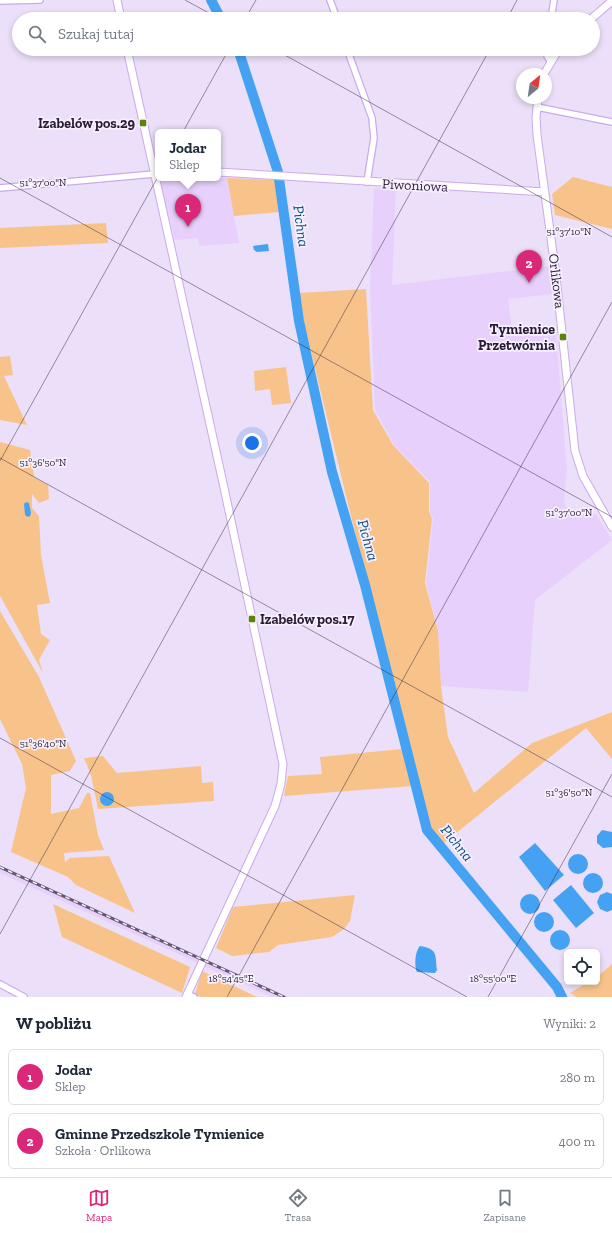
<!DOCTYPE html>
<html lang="pl">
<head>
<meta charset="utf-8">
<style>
	:root { --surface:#fff; --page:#f2f2f3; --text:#1f2937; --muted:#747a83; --line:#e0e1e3; --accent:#db2777 }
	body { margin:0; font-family:"Zilla Slab",serif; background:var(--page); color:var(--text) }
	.controls { position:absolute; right:12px; bottom:12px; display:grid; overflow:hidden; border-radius:6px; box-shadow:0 2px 6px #0003 }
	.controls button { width:36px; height:36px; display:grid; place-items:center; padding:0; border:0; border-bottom:1px solid var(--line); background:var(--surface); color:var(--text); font:20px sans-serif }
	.compass { position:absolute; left:516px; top:68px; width:36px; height:36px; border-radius:50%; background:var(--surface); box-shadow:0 2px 6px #0003; rotate:29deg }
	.you { position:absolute; left:252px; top:443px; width:14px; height:14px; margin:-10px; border:3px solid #fff; border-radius:50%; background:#1a73e8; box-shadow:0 0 0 6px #1a73e833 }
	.badge { display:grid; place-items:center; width:26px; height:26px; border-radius:50%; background:var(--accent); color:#fff; font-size:13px; font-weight:700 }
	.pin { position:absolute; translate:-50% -33px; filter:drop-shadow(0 1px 2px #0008) }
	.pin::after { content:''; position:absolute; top:21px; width:14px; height:12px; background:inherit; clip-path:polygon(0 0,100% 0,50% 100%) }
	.popup { position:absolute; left:155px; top:129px; width:66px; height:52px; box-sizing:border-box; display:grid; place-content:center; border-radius:6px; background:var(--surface); filter:drop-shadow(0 1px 3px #0005); font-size:13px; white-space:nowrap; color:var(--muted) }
	.popup b { font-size:15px; color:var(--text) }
	.popup::after { content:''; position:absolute; left:50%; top:100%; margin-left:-8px; border:8px solid transparent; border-top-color:var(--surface) }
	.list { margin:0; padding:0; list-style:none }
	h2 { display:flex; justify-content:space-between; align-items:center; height:52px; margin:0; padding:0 16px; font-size:17px }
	h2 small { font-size:13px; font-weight:400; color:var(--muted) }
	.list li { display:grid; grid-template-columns:26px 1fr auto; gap:12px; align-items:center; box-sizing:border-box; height:56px; margin:0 8px 8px; padding:0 8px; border:1px solid var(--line); border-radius:6px }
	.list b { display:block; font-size:15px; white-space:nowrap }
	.list p { margin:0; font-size:13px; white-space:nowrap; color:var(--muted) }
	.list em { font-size:13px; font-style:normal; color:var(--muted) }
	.icon { flex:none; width:22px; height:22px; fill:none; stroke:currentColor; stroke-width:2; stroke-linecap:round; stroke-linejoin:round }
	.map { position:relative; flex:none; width:612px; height:997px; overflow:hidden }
	.search { position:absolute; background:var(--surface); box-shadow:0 2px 6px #0003; left:12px; right:12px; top:12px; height:44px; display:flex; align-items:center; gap:10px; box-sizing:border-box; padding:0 14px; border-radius:22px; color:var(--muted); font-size:15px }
	.sheet { height:180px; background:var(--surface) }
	nav { display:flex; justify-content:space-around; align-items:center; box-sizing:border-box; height:56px; border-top:1px solid var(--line); background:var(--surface); font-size:11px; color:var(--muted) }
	nav a { display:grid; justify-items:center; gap:2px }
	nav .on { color:var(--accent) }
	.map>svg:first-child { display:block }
</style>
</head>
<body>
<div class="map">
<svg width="612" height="997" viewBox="0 0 612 997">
	<rect width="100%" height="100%" fill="#ecdff9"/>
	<path fill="#e7d1fc" d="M163,178h64l12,65 -40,3 -1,-8 -23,2 -15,-59z
		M374,188l22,1 -4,96 157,-19 3,28 -44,5 5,37 43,-3 11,136 -3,31 4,11 28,3 16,26 -77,60 -7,92 -87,-6 -3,-55 -12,-48 7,-64 -3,-7v-30l-36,-37 -19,-35 -5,-122z
		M0,866l201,91 -3,6 -198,-90z
		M207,960l82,37h-17l-68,-31z"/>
	<path fill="#f8c38b" d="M573,177l39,10v42l-57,-14 -3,-21z
		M227,178l48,2 5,32 -46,4z
		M106,223l2,20 -108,5v-20z
		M366,289l7,121 20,35 36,38v28l3,8 -7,64 13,48 3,55 7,51 26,56 58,-50 80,-31v47l-26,-31 -142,115 -13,-14 -83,-325 -43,-177 -6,-34z
		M10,356l3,19 -9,1 23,49 -27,-5v-63z
		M286,367l5,36 -19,2 -2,-16 -15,2 -1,-20z
		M0,442l30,8 4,27 14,8 1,14 -10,4 -7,-9v14l7,8 2,39 9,48 -13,2 4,29 9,6 -11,20 4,13 -43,-77z
		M0,611l39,66 37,84 -6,10 -19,4v39l28,-6 8,-15h3l8,42 6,15 -40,3 1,9 5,-4 39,-2 26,57 -59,-28 -8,-8 -57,-25 15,-64 -4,-24 -22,-45z
		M402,749l11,37 -129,10 4,-20 34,-2 -2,-17z
		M103,756l14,17 84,-7 1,17 11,-1 1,19 -116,8 -7,-34 -7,-17z
		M355,895l-5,26 -6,8 -12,8 -54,8 -9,7 -37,4 -16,-8 17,-41z
		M53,904l137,63 -8,26 -120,-56z
		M612,964v33h-36l-6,-4 18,-11h9v-5z
		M202,971l55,26h-56l-6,-3z"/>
	<path fill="#45a2f3" d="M268,244l1,7 -12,1 -3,-2 -1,-4z
		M26,502l3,1 2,10 -1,3 -2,1 -3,-2 -1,-11z
		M100 799a7 7 0 1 1 14 0a7 7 0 1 1-14 0Z
		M602,830l10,2v15l-9,1 -6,-5v-7z
		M535,843l29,32 -19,16 -26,-34z
		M568 864a10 10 0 1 1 20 0a10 10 0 1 1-20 0Z
		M583 883a10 10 0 1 1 20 0a10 10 0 1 1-20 0Z
		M571,885l23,28 -18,15 -23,-28z
		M607,892l5,2v16l-5,2 -7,-3 -3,-7 3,-7z
		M520 904a10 10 0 1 1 20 0a10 10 0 1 1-20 0Z
		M534 922a10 10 0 1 1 20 0a10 10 0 1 1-20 0Z
		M550 940a10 10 0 1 1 20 0a10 10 0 1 1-20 0Z
		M420,946c18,3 15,8 17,24l-2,3 -18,-1c-3,-6 -2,-21 3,-26z"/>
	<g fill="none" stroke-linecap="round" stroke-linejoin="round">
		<path stroke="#45a2f3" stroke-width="10" d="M211,0l10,19
			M238,49l40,123 21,149 33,151 33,113 62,245 130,157 5,10"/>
		<defs>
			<path id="minor" d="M330,0l7,19
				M0,1l40,-1
				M551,19l3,-19
				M347,49l25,69 2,20 -7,44
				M548,49l-1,7 4,6
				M537,107l75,15
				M0,188l154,-14
				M0,984l24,13
				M187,994l7,3"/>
			<path id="tertiary" d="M117,0l4,19
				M591,19l21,-18
				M127,49l96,434 60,281 -2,20 -6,22 -89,191
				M544,74l15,-25
				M538,98l-2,19 1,18 18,133 20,183 8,25 29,51
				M218,172l327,20"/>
		</defs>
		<use href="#minor" stroke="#cbaaea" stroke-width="8"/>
		<use href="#tertiary" stroke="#cbaaea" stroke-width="9"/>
		<use href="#minor" stroke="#fff" stroke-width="5.5"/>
		<use href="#tertiary" stroke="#fff" stroke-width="7"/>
		<defs>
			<path id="rail" d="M0,867l284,130"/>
		</defs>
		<use href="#rail" stroke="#645771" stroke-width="3"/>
		<use href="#rail" stroke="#f6effd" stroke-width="1.5" stroke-dasharray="4.5" stroke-linecap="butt"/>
	</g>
	<path fill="none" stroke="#291c35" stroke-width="1" stroke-opacity="0.45" d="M185,0l35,19M245,19l11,-19M507,19l10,-19M274,49l338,188M0,178l612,339M0,458l612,339M0,461l229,-412M0,738l467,259M0,934l490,-885M227,997l385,-695M488,997l124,-223"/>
	<g fill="#5c8408" stroke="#f6effd" stroke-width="1.5">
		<rect x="139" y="119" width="8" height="8" rx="2"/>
		<rect x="559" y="333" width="8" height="8" rx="2"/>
		<rect x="248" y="615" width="8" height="8" rx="2"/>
	</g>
	<g text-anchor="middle" stroke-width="3.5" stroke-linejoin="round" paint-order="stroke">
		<g font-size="14" font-weight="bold" fill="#291c35" stroke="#f6effd" text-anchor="end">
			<text x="135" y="128">Izabelów pos.29</text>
			<text x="555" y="334">Tymienice<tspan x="555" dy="16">Przetwórnia</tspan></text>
			<text x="260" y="624" text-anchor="start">Izabelów pos.17</text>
		</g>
		<g font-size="14" fill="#291c35" stroke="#f6effd">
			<text transform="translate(415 185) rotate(3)" y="5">Piwoniowa</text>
			<text transform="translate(557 281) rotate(83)" y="5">Orlikowa</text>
		</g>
		<g font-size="15" font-style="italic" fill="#084e82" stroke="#f6effd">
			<text transform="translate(301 226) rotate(82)" y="5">Pichna</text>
			<text transform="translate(368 540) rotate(74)" y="5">Pichna</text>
			<text transform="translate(457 843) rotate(51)" y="5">Pichna</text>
		</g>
	</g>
	<g font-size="10" text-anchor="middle" fill="#291c35" stroke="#f6effd" stroke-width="3.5" stroke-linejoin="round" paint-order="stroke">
		<text x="43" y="186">51°37'00"N</text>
		<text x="569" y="235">51°37'10"N</text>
		<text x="43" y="466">51°36'50"N</text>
		<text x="569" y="516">51°37'00"N</text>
		<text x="43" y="747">51°36'40"N</text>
		<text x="569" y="796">51°36'50"N</text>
		<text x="231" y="982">18°54'45"E</text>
		<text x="493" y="982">18°55'00"E</text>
	</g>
</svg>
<div class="controls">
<button><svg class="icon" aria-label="locate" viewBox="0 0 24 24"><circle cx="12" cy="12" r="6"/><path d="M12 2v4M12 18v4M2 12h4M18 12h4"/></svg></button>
</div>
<svg class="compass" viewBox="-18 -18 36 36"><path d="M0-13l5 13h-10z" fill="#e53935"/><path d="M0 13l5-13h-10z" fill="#747a83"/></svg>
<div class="you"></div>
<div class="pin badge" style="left:188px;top:227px">1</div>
<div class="popup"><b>Jodar</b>Sklep</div>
<div class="pin badge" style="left:529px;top:283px">2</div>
<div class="search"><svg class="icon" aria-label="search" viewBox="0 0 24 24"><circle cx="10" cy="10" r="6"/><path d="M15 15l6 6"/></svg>Szukaj tutaj</div>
</div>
<section class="sheet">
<h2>W pobliżu<small>Wyniki: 2</small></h2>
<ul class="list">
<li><span class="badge">1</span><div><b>Jodar</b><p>Sklep</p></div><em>280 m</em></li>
<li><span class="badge">2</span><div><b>Gminne Przedszkole Tymienice</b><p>Szkoła · Orlikowa</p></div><em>400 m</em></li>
</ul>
</section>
<nav>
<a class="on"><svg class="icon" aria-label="map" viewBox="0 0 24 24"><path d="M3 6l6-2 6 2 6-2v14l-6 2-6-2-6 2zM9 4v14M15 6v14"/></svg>Mapa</a>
<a><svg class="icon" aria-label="directions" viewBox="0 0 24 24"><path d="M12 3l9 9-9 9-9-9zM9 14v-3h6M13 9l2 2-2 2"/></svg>Trasa</a>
<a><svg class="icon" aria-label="saved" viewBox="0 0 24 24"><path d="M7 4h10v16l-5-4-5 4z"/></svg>Zapisane</a>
</nav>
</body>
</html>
